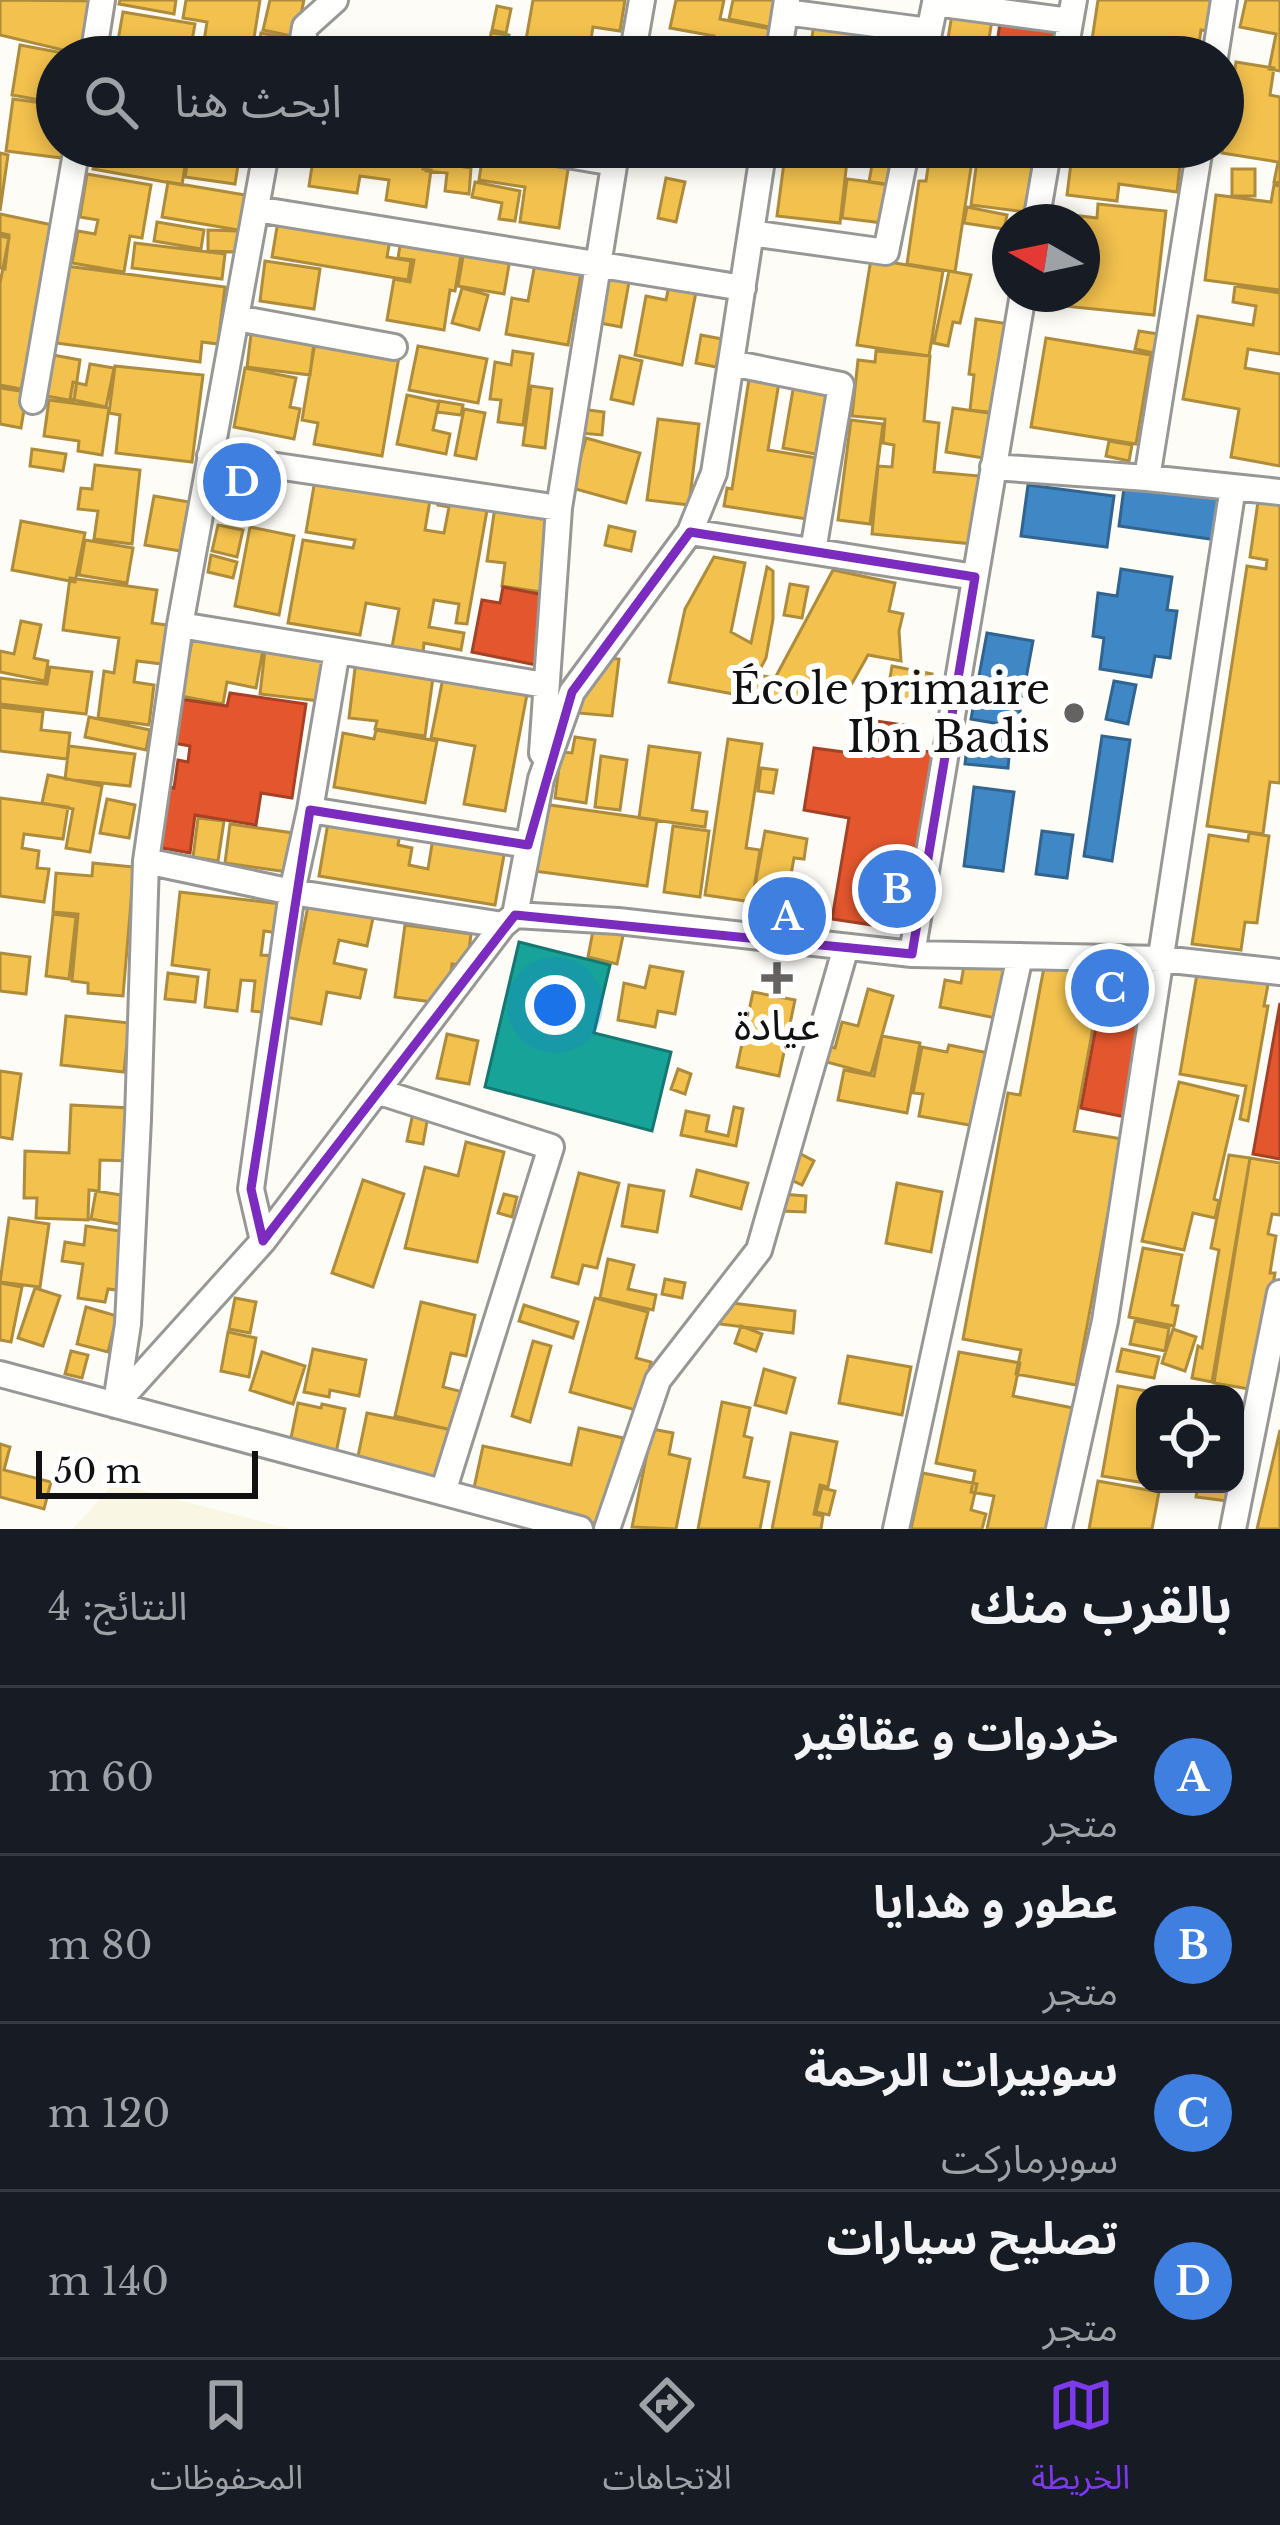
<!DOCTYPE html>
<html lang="ar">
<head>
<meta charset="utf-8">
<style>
	:root { --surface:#171b24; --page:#242831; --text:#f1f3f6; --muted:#9ea1a6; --line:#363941; --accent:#7c3aed }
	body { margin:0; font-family:"Libre Baskerville","Noto Sans Arabic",serif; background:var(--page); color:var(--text); direction:rtl }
	.controls { position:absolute; right:36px; bottom:36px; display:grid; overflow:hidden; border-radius:24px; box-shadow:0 6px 18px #0003 }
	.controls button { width:108px; height:108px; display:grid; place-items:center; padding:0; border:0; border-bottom:3px solid var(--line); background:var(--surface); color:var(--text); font:60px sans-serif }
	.compass { position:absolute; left:992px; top:204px; width:108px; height:108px; border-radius:50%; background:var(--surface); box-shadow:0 6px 18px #0003; rotate:279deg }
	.scale { position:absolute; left:36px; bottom:30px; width:222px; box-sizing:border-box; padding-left:12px; border:6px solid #111; border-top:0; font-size:33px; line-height:42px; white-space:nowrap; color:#111; -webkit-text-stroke:9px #fff; paint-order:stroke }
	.you { position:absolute; left:555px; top:1005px; width:42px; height:42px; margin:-30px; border:9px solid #fff; border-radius:50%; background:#1a73e8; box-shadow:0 0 0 18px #1a73e833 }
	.badge { display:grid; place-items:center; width:78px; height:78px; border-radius:50%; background:var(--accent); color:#fff; font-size:39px; font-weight:700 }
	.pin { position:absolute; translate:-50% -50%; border:6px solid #fff; box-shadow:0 3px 12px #0006 }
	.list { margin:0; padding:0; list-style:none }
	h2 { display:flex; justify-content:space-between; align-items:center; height:156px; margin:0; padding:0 48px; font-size:51px }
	h2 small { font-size:39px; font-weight:400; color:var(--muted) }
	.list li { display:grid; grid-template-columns:78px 1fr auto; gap:36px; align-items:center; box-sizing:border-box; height:168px; padding:0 48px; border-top:3px solid var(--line) }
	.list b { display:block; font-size:45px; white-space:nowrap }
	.list p { margin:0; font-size:39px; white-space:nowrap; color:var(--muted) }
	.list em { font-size:39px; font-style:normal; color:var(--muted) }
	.icon { flex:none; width:66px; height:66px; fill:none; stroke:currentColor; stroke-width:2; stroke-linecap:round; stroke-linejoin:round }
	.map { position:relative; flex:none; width:1280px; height:1529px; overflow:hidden; direction:ltr }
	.search { position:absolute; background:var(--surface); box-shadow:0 6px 18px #0003; left:36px; right:36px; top:36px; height:132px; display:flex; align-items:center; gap:30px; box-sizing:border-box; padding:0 42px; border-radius:66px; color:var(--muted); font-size:45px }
	.sheet { height:828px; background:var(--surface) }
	nav { display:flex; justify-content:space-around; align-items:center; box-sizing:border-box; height:168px; border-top:3px solid var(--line); background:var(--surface); font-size:33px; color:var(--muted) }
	nav a { display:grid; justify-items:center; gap:6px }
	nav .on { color:var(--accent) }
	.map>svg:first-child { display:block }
</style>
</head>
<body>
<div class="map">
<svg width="1280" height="1529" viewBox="0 0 1280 1529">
	<rect width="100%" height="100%" fill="#fdfcf7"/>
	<path fill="#f9f7e4" d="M114,1483l176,46h-217z"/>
	<path fill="#f2c14e" stroke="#ae8c3c" stroke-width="3" d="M0,0l100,1 -12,55 -88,-21z
		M120,0h56l-2,14 -55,-10z
		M186,0h74l-9,57h-105l-30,-5 7,-40 72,12 -4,22 12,2 4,-26 -24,-4z
		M270,0h34l-8,37 -33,-7z
		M533,0h92l-5,31 -27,-4 -5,30h-65z
		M676,0h48l-4,19 56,11 -5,27h-61l4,-21 -44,-8z
		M733,0h47l-5,28 -46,-9z
		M1098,0h115l-5,31 -7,-1 -4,27h-81l-26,-4z
		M1246,0h34v71l-11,-2 7,-35 -36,-7z
		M954,2l40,6 -8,49h-41z
		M497,6l14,3 -5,24 -14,-3z
		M816,10l85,29 -3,18h-89z
		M261,33l25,5 -4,19h-26z
		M491,33l18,2 -2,22h-19z
		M593,38l34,7 -2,12h-36z
		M20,45l64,12h-27v46l-45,-8z
		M1236,62l38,6 -4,27 10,2v86l-6,-1 4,-20 -56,-9z
		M13,99l44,6v42h6l-1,11 -56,-7z
		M97,147h91l-6,38 -89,-16z
		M190,147h51l-6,37 -50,-7z
		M315,147h111l-3,22 8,1 -5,37 -40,-7 3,-20 -29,-4 -3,17 -48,-7z
		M429,147h37l-2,20 7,1 -2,26 -24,-3 2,-18 -21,-2z
		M484,147h70l17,3 -12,78 -39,-6 5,-35 -46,-7z
		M636,147h59l-2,15 -57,-7z
		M698,147h33l-2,15 -32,-6z
		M786,147h50l-1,4 13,1 -8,71 -63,-7z
		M854,147h52l-5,40 -32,-5 4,-23 -21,-3z
		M931,147l43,1 -19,124 -48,-8 12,-83h7z
		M1073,147h109l-5,45 -58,-8 -2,17 -50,-6z
		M0,153l8,2 -8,56z
		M977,160l55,7 -6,45 -55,-7z
		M1232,169h23v27h-23z
		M87,174l64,11 -9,53 -12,-2 -6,36 -52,-9 6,-32 17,3 3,-14 -18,-3z
		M666,178l19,4 -9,40 -18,-4z
		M847,179l41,5 -5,39 -41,-5z
		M168,182l83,14 -7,35 -82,-14z
		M475,182l45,9 -5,30 -16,-2 3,-16 -30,-6z
		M1274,185l6,1v104l-75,-10 11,-85 55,7z
		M1098,204l68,7 -12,104 -100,-10 1,-11h27v-72h-19l1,-8 33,4z
		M967,207l40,8 -3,14 -40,-6z
		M280,209l112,19 -5,29 24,4 -3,19 -136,-23z
		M0,214l57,12 -36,163 -21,-4v-102l9,-45 -9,-2z
		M157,222l47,8 -3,19 -47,-8z
		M208,230l30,1v21l-30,-1z
		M0,233l9,2 -4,34 -5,-1z
		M402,233l61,10 -8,48 -5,-1 -6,40 -57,-10 7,-41 16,3 4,-22 -16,-2z
		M135,243l90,11 -3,25 -90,-11z
		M465,245l46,8 -7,41 -46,-8z
		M537,253l46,9 -15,83 -62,-11 6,-36 16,3z
		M871,259l72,12 -14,85 -72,-11z
		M265,261l55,8 -6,40 -54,-8z
		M66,266l159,21 -7,57 -16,-2 -2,20 -144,-19z
		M949,271l22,4 -11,48 -7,-1 -5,24 -14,-3z
		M608,278l21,4 -8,45 -21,-4z
		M670,281l27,6 -15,78 -47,-10 11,-59 20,4z
		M1235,286l45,7v61l-32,-5 -3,19 35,6v92l-49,-9 8,-48 -56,-10 15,-83 55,9 3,-19 -23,-4z
		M462,288l26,7 -9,35 -27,-7z
		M253,318l63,8 -6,49 -63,-8z
		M976,319l33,5 -12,89 -27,-3 4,-35 -5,-1z
		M318,325l83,20 -19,111 -68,-12 4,-21 -16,-3z
		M1139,331l19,3 -4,19 -19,-4z
		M701,335l21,4 -6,28 -20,-4z
		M1046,338l105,17 -15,89 -105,-17z
		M418,346l69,13 -9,44 -69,-13z
		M513,351l20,3 -10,71 -25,-3 3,-22 -11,-1 5,-37 16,3z
		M876,351l54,5 -6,65 15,2 -5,49 46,4 -7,68 -101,-10 6,-68 14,1 2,-22 -11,-2 2,-24 -33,-3 6,-56 17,2z
		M53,355l27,5 -6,41 -28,-5z
		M620,356l22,5 -9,43 -22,-5z
		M90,364l24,4 -8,39 -36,-8 3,-17 13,3z
		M115,366l88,9 -11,87 -76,-9 4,-38 -11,-2z
		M751,366l30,4 -13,80 49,8 -10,61 -83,-13 3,-18 5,1z
		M245,368l51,10 -6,29 10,2 -6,30 -60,-12z
		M796,372l44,8 -14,76 -43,-8z
		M531,386l21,3 -7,59 -22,-3z
		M0,388l27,4 -6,36 -21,-4z
		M407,395l32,7 -6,28 17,4 -4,20 -49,-10z
		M49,400l60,8 -7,47 -24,-4 1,-10 -35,-5z
		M439,401l24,4 -2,10 -24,-3z
		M953,408l43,6 -6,45 -44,-7z
		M464,409l21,4 -9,46 -21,-4z
		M581,409l23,3 -2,23 -23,-2z
		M658,419l41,5 -10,81 -42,-5z
		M851,420l32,4 -13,100 -32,-4z
		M586,438l54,15 -14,50 -54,-15z
		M1109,441l23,4 -3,16 -23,-5z
		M32,449l34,5 -3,17 -33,-5z
		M95,465l45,5 -8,74 -38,-5 4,-28 -20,-2 3,-21 11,1z
		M316,474l115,20 -6,36 19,3 5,-26 -11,-2 3,-15 48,9 -22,125 -11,-1 3,-19 -25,-4 -5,27 35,6 -3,17 -37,-7 -1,10 -31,-6 7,-38 -33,-6 -6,32 -72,-12 15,-83 50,8 2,-8 -49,-8z
		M1260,488l20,3v292l-10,-1 -7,52 -56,-8 40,-260 19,3 1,-9 -17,-3z
		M154,496l35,6 -9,49 -35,-6z
		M495,507l71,9 -11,78 -53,-8 3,-23 -18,-2z
		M21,521l64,12 -10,49 -63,-12z
		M218,525l25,5 -6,27 -25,-6z
		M609,526l26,6 -4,19 -26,-6z
		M250,527l44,9 -15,79 -44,-9z
		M85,540l48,8 -6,35 -48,-8z
		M211,555l26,7 -4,16 -25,-6z
		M714,557l31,6 -14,69 20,11 16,-76 6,4v48l-7,39 -9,17 18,3 58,-108 62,13 -6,28 14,3 -4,17 2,30 -33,-6 -27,48 -16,-3 -27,6 -129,-24 16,-73z
		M70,578l87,12 -5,33 15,2 -5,39 -25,-3 -3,21 20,3 -5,40 -51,-7 6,-47 10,2 5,-35 -56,-8z
		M790,584l18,3 -6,31 -18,-3z
		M21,621l20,4 -7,33 14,3 -3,20 -45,-9v-21l14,3z
		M194,631l70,13 -8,44 -29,-6 -4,22 -42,-8z
		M265,650l68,7 -5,45 -68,-8z
		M585,656l34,3 -7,57 -34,-3z
		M356,660l78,10 -9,66 -50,-7 2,-8 -28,-3z
		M892,666l40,8 -6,30 -39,-8z
		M50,667l42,5 -6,42 -86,-10v-26l47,6z
		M444,673l84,16 -23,122 -41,-7 11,-58 -44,-8z
		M0,707l43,5 -2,18 29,3 -3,26 -67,-8z
		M89,717l61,13 -4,20 -61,-13z
		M376,730l61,11 -12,62 -91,-16 9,-54 31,6z
		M575,737l20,3 -9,63 -31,-5 6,-46 11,1z
		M728,739l34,5 -16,104 14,2 -8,52 -47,-7z
		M69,746l66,8 -5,32 -65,-7z
		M649,746l51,7 -8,57 15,2 -2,15 -66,-9z
		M601,756l26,4 -7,50 -25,-3z
		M761,768l16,2 -4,23 -15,-2z
		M48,775l54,11 -12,66 -24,-4 7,-39 -31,-6z
		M0,798l68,9 -5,32 -39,-5 -2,14 17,3 -2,17 12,1 -5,33 -44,-6z
		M107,799l28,6 -6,33 -29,-5z
		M543,804l114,16 -10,66 -113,-15z
		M330,811l72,13 -4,21 14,3 -3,17 19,4 6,-37 72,12 -11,61 -176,-29z
		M198,818l26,3 -6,40 -25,-4z
		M230,824l71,10 -6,39 -70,-10z
		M673,826l36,5 -9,66 -36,-5z
		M765,831l42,8 -3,20 -10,-1 -9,50 -33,-6z
		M1249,833l20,3 -12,87 -12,-1 -4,28 -49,-6 17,-109 39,6z
		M93,863l41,4 -11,129 -35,-3v-10l-16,-2 6,-67 -25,-2 3,-39 36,3z
		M180,892l101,12 -3,29 -14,-2 -3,24 16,1 -6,57 -19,-2 3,-30 -14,-1 -4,31 -32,-4 4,-37 -37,-5z
		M308,906l65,12 -6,28 -28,-6 -5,23 32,7 -6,28 -33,-6 -6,32 -35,-7z
		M53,914l23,3 -7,62 -23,-3z
		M596,915l30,7 -9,42 -29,-7z
		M405,925l66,9 -4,32 -15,-2 -5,40 -52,-7z
		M1048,946l58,11 -32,174 48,8 -46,246 -60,-11 5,-24 -58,-11 45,-246 12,2z
		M967,948l51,10 -12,62 -66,-13 5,-27 16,3z
		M0,953l30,4 -4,37 -26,-3z
		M1199,962l71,12 -6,32h4l-20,115 -8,-2 6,-33 -66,-12z
		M650,966l33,6 -8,42 -17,-3 -3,16 -37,-7 6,-37 21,5z
		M168,973l30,4 -3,25 -30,-3z
		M868,989l25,7 -22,78 -48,-13 4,-15 8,2 7,-26 16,4z
		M753,992l42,8 -16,76 -42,-9z
		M66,1016l63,7 -5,49 -63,-7z
		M447,1034l31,7 -9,43 -32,-6z
		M882,1036l38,7 -13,70 -69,-13 6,-30 30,6z
		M949,1045l44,9 -13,73 -61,-11 4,-22 -10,-1 9,-46 25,5z
		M678,1069l13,5 -6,20 -14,-5z
		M0,1071l21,3 -9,65 -12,-2z
		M1179,1082l59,14 -24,103 5,2 -4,17 -22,-5 -9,37 -42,-9z
		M71,1105l60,3 -2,53 -29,-1 -1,31 -10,-1 -1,30 -52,-2 1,-20h-13l1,-47 44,2z
		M734,1107l9,2 -7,37 -55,-11 5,-24 23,5 -3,15 22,5z
		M413,1113l15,3 -5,28 -16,-3z
		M466,1142l38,10 -27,110 -72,-14 20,-81 33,9z
		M797,1152l17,9 -12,24 -17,-8z
		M1229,1155l21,3 -38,224 -20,-4 6,-32 4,2 17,-98 -8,-2z
		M1250,1158l30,5v52l-8,-1 -4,20 8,2 -6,37h5l-20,117 -41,-7z
		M697,1170l51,13 -7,26 -50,-13z
		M579,1173l40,10 -22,85 -14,-3 -5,19 -26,-7z
		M363,1180l41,14 -31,93 -41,-14z
		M897,1183l45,9 -11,60 -45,-9z
		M629,1185l35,6 -7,41 -35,-6z
		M96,1191l38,6 -4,29 -39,-7z
		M504,1194l13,3 -5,20 -14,-4z
		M781,1194l25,2 -1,16 -24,-1z
		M9,1218l40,6 -9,63 -40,-5z
		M86,1226l47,7 -8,58 -17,-2 -3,13 -27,-4 5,-34 -21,-3 3,-19 19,3z
		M1143,1248l39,7 -10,50 6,1 -4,20 -45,-9z
		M608,1259l26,6 -6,24 28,6 -3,15 -53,-12z
		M665,1279l20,4 -3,15 -20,-4z
		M0,1283l22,4 -11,55 -11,-2z
		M35,1288l25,8 -17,50 -25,-8z
		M235,1298l21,4 -6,31 -21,-4z
		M595,1298l53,14 -12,46 15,4 -12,49 -69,-19z
		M421,1302l54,13 -9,41 -15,-3 -8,34 20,5 -9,39 -59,-15z
		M724,1302l71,9 -2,22 -73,-9z
		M524,1305l54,17 -5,16 -54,-17z
		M86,1307l31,9 -9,36 -31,-8z
		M1135,1321l34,7 -4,23 -35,-7z
		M741,1326l21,8 -6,17 -21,-8z
		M1173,1329l23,8 -11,34 -23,-8z
		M228,1332l28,6 -7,39 -28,-6z
		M533,1341l18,5 -21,76 -18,-6z
		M313,1349l53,11 -7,36 -29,-6 -1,7 -25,-5z
		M1122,1349l37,8 -5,21 -37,-7z
		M71,1351l17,4 -6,23 -17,-4z
		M262,1352l43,14 -12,38 -43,-14z
		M959,1352l61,11 -7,33 60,12 -24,121h-62l7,-33 -23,-4 4,-21 -39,-8z
		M848,1356l63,11 -9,48 -63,-12z
		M764,1369l31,9 -9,35 -31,-8z
		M1118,1386l46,8h-19v89l-43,-7z
		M722,1402l28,6 -6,28 8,2 -8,39 25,5 -9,47h-62z
		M298,1403l23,5 1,-4 23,5 -9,44 -46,-10z
		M367,1413l91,18 -10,48 -91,-18z
		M579,1428l44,10 -20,87 -131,-28 11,-51 88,19z
		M652,1429l21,4 -4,21 21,5 -14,70 -44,-2z
		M1280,1430v99h-23z
		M1235,1432l10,2 -9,68 -40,-5 2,-13h37z
		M791,1433l46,9 -9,45 -8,-2 -6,29 9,2 -2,13h-49z
		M0,1444l10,3 -6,23 47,12 -7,27 -44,-12z
		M923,1473l54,11 -6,26 15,4 -4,15h-71z
		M1098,1481l61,11 -7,37h-63z
		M822,1488l13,3 -6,24 -13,-3z"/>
	<path fill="#e4572e" stroke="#a54225" stroke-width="3" d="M1002,9l62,8 -5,40h-64z
		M233,465l39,8 -6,31 -40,-7z
		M503,587l46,9 -13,69 -64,-13 10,-52 18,3z
		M230,693l76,11 -14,94 -31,-5 -5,32 -61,-10 -5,38 -33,-6 10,-61 7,2 4,-28 10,2 2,-16 -16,-3 6,-44 47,7z
		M856,718l54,8 -3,22 28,5 -12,157 -48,-8 -3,23 -40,-6 17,-101 -45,-8 10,-62 37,5z
		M1109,956l55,11 -29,152 -54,-11z
		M1280,1003v156l-27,-5z"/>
	<path fill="#3f88c5" stroke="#31648f" stroke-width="3" d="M1125,480l99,13 -7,47 -98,-14z
		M1028,485l86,11 -7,51 -86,-11z
		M1121,569l51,8 -5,33 10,1 -7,47 -15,-2 -4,21 -51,-8 4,-31 -11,-2 5,-43 19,3z
		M987,633l46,8 -16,86 -46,-8z
		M1114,681l22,4 -8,39 -22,-5z
		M969,729l42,5 -3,34 -43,-4z
		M1102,736l28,4 -18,121 -28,-5z
		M974,787l40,5 -11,79 -39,-5z
		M1042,831l31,4 -6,43 -31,-4z"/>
	<path fill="#17a398" stroke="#157770" stroke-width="3" d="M519,942l91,23 -16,68 77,19 -19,79 -167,-44z"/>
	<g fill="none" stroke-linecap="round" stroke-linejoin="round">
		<defs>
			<path id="street" d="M785,12l144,19
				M93,57l9,-57
				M300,57l5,-30 30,-27
				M632,57l10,-57
				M778,57l9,-57
				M924,57l11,-54 135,18
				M1064,57l10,-57
				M1215,57l9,-57
				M521,147l93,16
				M256,209l487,79
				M1036,222l13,-75
				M751,233l135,19 21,-105
				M236,318l158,29
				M731,363l110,22 -28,166
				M33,401l44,-254
				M210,456l349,52
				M993,467l154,11 133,14
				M1147,478l53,-331
				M690,532l285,45
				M180,625l365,60
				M542,753l17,-245 58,-361
				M310,810l218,35
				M146,861l146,31 211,33
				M515,915l103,6 294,33 250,5 118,13
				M912,954l111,-660
				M377,1091l174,56 -108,345
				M263,1241l-12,-52 41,-297 18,-82 27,-159
				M0,1374l580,155
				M116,1403l12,-79 10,-205 8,-258 34,-236 87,-478
				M115,1405l148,-164 240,-316 12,-10 26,-136 31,-87 118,-160 24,-59 50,-326
				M607,1529l51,-149 101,-130 87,-303
				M896,1529l124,-573
				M1059,1529l46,-208 128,-834
				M1233,1529l47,-236"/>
		</defs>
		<use href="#street" stroke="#979795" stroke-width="30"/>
		<use href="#street" stroke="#fffffe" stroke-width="24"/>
	</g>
	<path fill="none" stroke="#7b2cbf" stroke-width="9" stroke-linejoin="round" d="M690,532l285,45 -63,377 -397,-39 -252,326 -12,-52 59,-379 218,35 44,-153z"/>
	<g fill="#646362" stroke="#fff" stroke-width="4.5">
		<circle cx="1074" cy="713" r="12"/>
		<path d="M771 960h12v12h12v12h-12v12h-12v-12h-12v-12h12z"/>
	</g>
	<g text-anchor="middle" stroke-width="12" stroke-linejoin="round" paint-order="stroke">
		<g font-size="42" fill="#111" stroke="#fff" text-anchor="end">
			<text x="1050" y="704">École primaire<tspan x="1050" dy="48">Ibn Badis</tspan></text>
			<text x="777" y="1040" text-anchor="middle">عيادة</text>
		</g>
	</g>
</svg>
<div class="controls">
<button><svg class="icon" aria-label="locate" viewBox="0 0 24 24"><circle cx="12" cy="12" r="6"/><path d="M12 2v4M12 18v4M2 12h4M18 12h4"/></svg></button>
</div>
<svg class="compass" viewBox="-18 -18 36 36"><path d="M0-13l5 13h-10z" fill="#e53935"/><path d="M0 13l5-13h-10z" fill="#9ea1a6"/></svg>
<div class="scale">50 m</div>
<div class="you"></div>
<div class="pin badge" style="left:787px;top:916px;background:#3f7fe0">A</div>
<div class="pin badge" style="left:897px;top:889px;background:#3f7fe0">B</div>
<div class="pin badge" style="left:1110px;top:988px;background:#3f7fe0">C</div>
<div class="pin badge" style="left:242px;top:482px;background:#3f7fe0">D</div>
<div class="search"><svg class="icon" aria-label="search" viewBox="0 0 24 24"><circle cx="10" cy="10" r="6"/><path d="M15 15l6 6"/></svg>ابحث هنا</div>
</div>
<section class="sheet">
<h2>بالقرب منك<small>النتائج: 4</small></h2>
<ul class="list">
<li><span class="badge" style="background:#3f7fe0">A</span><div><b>خردوات و عقاقير</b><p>متجر</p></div><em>60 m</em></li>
<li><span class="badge" style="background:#3f7fe0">B</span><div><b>عطور و هدايا</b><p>متجر</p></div><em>80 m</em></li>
<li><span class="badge" style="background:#3f7fe0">C</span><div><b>سوبيرات الرحمة</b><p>سوبرماركت</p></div><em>120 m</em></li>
<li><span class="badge" style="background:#3f7fe0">D</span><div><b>تصليح سيارات</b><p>متجر</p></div><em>140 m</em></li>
</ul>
</section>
<nav>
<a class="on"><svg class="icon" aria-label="map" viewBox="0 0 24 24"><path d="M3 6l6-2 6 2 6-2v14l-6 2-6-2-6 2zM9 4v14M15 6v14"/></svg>الخريطة</a>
<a><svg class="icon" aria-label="directions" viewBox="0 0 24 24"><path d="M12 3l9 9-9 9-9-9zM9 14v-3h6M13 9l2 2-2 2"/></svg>الاتجاهات</a>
<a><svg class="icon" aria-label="saved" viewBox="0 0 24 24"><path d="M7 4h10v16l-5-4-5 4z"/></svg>المحفوظات</a>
</nav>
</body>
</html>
